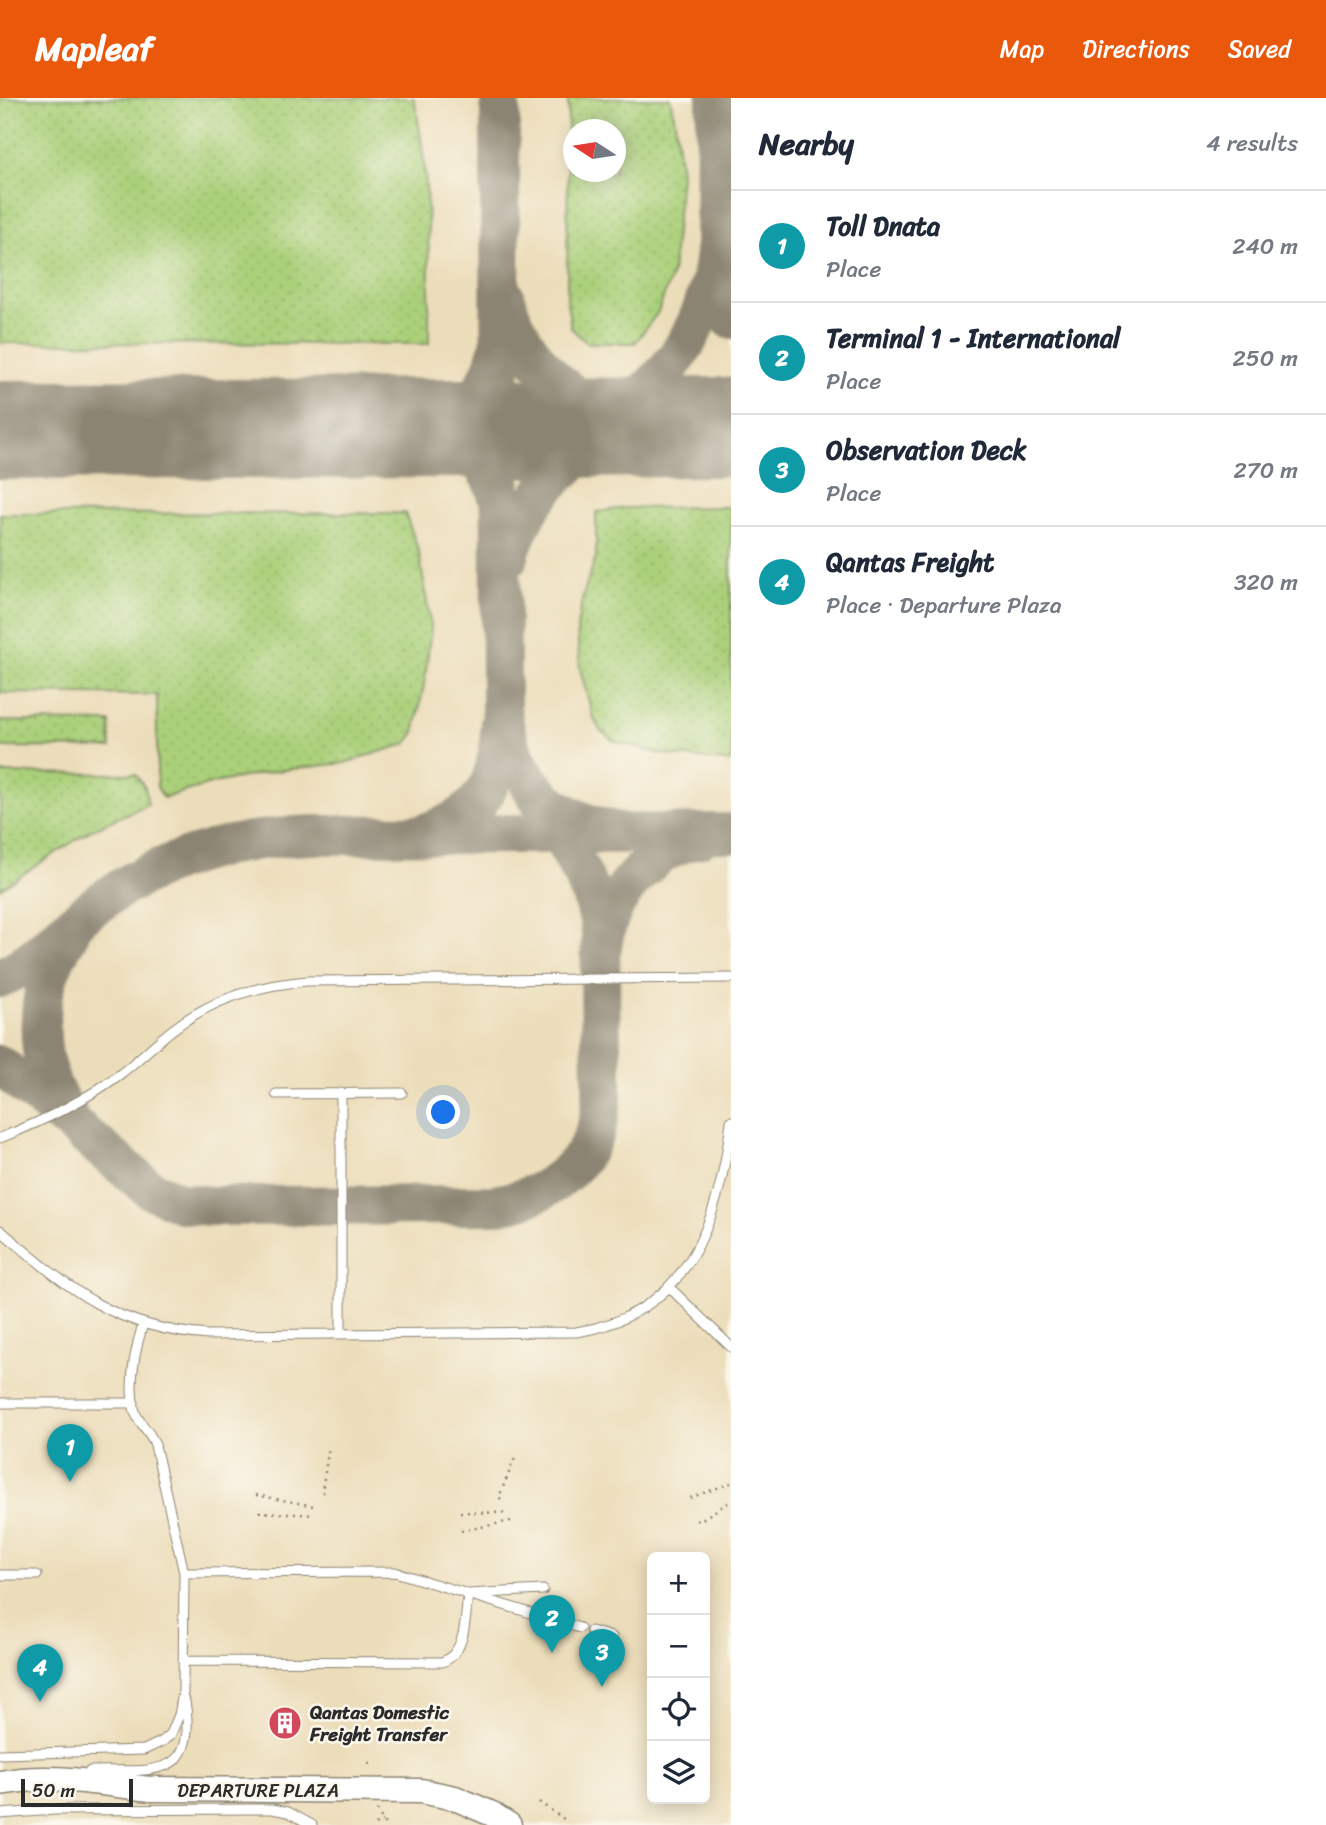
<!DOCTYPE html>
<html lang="en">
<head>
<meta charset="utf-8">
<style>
	:root { --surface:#fff; --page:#f2f2f3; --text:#1f2937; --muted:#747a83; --line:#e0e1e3; --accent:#ea580c }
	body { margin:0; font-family:Sriracha,sans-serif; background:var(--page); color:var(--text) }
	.controls { position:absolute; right:21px; bottom:21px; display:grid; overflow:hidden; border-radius:10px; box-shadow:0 4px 18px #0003 }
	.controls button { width:63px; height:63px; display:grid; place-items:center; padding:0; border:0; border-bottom:2px solid var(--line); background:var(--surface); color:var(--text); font:35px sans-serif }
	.compass { position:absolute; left:563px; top:21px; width:63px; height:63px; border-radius:50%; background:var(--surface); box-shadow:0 4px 18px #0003; rotate:282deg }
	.scale { position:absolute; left:21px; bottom:18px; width:112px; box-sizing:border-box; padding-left:7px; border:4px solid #2b2b2b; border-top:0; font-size:19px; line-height:24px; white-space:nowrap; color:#2b2b2b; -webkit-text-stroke:5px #fbf7ec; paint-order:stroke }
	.you { position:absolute; left:444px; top:1015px; width:24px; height:24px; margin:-18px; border:5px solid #fff; border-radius:50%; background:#1a73e8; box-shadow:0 0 0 10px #1a73e833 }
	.badge { display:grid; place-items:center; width:46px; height:46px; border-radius:50%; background:var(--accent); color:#fff; font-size:23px; font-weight:700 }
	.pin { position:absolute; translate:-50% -58px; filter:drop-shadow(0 2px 4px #0008) }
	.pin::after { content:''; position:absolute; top:37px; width:24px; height:21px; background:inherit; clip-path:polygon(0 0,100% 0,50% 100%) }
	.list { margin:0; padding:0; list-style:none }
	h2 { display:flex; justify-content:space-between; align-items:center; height:91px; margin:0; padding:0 28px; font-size:30px }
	h2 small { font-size:23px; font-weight:400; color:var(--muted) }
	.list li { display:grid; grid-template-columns:46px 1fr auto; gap:21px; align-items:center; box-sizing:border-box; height:112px; padding:0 28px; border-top:2px solid var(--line) }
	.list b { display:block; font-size:26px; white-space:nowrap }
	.list p { margin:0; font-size:23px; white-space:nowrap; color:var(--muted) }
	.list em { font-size:23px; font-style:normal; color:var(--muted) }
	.icon { flex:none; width:38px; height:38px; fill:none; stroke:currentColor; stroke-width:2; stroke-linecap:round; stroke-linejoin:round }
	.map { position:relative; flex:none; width:731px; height:1727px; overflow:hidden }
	header { display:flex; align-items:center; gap:42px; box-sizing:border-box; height:98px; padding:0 35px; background:var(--accent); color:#fff }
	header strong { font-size:33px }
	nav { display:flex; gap:38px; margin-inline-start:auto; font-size:24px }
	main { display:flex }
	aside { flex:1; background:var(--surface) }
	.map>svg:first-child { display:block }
</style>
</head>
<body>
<header>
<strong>Mapleaf</strong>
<nav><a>Map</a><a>Directions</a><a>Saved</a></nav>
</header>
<main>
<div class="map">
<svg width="731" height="1727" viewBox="0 0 731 1727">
	<defs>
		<pattern id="grass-dots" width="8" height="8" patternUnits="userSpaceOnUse" patternTransform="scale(1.75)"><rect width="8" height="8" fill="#abd07a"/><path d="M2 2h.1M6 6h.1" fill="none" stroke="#93b36a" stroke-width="1.8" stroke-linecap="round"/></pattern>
	</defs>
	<rect width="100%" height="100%" fill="#fbf7ec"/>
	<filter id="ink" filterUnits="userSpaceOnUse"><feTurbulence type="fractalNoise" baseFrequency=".0143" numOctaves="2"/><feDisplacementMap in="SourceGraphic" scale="14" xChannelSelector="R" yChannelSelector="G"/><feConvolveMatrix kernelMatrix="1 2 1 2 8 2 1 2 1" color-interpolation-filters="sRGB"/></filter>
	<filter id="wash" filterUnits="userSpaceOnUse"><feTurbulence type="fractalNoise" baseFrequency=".00686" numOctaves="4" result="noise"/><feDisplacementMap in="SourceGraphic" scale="28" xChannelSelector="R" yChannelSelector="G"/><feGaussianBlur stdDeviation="1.57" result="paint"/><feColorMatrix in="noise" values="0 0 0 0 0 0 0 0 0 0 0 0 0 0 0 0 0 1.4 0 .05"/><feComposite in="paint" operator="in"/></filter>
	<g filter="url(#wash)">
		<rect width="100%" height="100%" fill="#ecddba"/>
		<path fill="url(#grass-dots)" stroke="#6b7e52" stroke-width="2" fill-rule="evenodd" d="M0,0h414c17,81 15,164 15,246l-429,-1z
			M568,0h102l5,23 6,53 -9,100 -14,38 -23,31h-48l-16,-15 -4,-26zM573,32h42v42h-42z
			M731,409v255l-70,-8 -47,-13 -14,-11 -7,-13 -13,-48 -3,-42 6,-31 13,-40v-44l29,-4z
			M405,415l14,39 12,76 -7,57 -10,49 -8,10 -62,19 -69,8 -61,12 -51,15 -6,-11v-92l-157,-2v-179z
			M0,623l110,1 1,26 -111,-1z
			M0,675l136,1 9,14 3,16 -55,25 -93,60z"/>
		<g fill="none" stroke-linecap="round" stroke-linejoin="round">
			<path stroke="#8c8472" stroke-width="40" d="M500,0l1,611c13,74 50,112 125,124
				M716,0l-1,154 5,34 11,33
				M505,199c15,58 70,114 130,126 20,5 43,2 64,2
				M383,328c14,0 31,2 45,-1 37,-6 61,-37 69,-72
				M492,330l9,-2c28,0 58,3 86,-4 76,-21 121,-96 128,-170
				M406,333c47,-1 80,24 93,69
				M508,461c15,-61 73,-120 136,-129
				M428,734c58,-20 71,-51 72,-109
				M68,839c-36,53 -37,125 0,178
				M602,849c6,-50 48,-98 98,-109
				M0,880c34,-15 56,-42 84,-64 69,-54 142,-75 228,-79l419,-2
				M0,967l150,124 31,14 28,3 284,-1c56,-7 102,-43 108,-100 3,-21 0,-44 0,-65 -1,-35 -1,-71 0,-106 -4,-49 -52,-115 -76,-158"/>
			<path stroke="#8c8472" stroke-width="100" d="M0,332l731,-3"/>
		</g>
	</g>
	<g filter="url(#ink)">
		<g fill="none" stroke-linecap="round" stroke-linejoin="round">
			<defs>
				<path id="lane" d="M341,995v240
					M276,996l126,-1
					M0,1040c41,-16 84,-37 119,-63 19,-14 35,-31 53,-45 40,-31 85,-45 135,-49l424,-3
					M0,1132c70,59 112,98 208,105l368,-3c112,-17 144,-111 155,-211
					M670,1190l61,59
					M0,1305h134
					M184,1475l211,-1 185,56
					M0,1477h37
					M591,1533l21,6
					M184,1563l258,1c25,-9 23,-45 26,-68l75,-4
					M0,1656l144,-4 19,-9 8,-7 8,-19 4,-22 1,-120 -29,-128c-4,-13 -16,-21 -20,-33 -7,-27 0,-62 8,-88
					M90,1673c58,-2 109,12 95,-70
					M0,1716l55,-4 217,-1 16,3 24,13"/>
				<path id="secondary" d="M0,1685c50,-10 101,1 151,6
					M492,1716l17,11"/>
			</defs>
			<use href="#lane" stroke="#8c8472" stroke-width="11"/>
			<use href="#secondary" stroke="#8c8472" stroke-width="27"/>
			<path stroke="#8c8472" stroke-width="2.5" stroke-dasharray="2 5" stroke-linecap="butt" d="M324,1395l-2,-2 7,-45
				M256,1397l58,11
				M690,1400l41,-15
				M501,1401l-2,-2 16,-39
				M259,1414l56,3
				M460,1414l46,1 2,-2
				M696,1423l6,-2 29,-18
				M461,1433l55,-11
				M368,1665h4
				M539,1704l29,20
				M377,1712l8,15
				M375,1727l7,-4"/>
			<use href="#lane" stroke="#fff" stroke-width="9"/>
			<use href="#secondary" stroke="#fff" stroke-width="24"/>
			<defs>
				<path id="secondary-bridge" d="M151,1691l270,2 34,7 37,16"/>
			</defs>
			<use href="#secondary-bridge" stroke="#8c8472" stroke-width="27" stroke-linecap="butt"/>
			<use href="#secondary-bridge" stroke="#fff" stroke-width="24"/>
		</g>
	</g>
	<defs>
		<symbol id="building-disc" viewBox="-11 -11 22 22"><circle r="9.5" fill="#d1495b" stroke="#fbf7ec"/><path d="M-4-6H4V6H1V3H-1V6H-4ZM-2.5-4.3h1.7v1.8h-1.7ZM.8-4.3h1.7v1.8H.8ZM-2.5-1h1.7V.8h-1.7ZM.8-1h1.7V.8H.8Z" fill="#fff"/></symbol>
	</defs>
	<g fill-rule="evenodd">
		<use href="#building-disc" x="266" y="1606" width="38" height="38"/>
	</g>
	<g text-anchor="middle" stroke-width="5" stroke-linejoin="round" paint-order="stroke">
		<g font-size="19" font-weight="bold" fill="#2b2b2b" stroke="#fbf7ec" text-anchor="start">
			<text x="310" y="1621">Qantas Domestic<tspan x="310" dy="22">Freight Transfer</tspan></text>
		</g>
		<g font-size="19" fill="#2b2b2b" stroke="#fbf7ec">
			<text x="258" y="1699">DEPARTURE PLAZA</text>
		</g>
	</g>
</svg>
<div class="controls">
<button>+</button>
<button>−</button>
<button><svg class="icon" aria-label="locate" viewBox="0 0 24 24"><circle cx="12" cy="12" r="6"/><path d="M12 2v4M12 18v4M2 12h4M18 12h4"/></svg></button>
<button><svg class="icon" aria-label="layers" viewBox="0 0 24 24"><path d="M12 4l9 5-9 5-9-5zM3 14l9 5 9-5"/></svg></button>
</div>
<svg class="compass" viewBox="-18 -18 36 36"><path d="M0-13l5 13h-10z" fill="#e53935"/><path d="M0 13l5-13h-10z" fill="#747a83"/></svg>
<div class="scale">50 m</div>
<div class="you"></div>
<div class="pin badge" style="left:70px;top:1384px;background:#0f9aa8">1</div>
<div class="pin badge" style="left:552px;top:1555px;background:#0f9aa8">2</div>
<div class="pin badge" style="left:602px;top:1589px;background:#0f9aa8">3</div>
<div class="pin badge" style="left:40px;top:1604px;background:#0f9aa8">4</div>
</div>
<aside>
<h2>Nearby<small>4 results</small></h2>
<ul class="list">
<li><span class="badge" style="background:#0f9aa8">1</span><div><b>Toll Dnata</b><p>Place</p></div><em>240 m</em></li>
<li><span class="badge" style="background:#0f9aa8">2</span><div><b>Terminal 1 - International</b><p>Place</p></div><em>250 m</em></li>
<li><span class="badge" style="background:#0f9aa8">3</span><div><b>Observation Deck</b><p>Place</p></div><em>270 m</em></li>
<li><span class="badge" style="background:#0f9aa8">4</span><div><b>Qantas Freight</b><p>Place · Departure Plaza</p></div><em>320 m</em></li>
</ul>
</aside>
</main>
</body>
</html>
